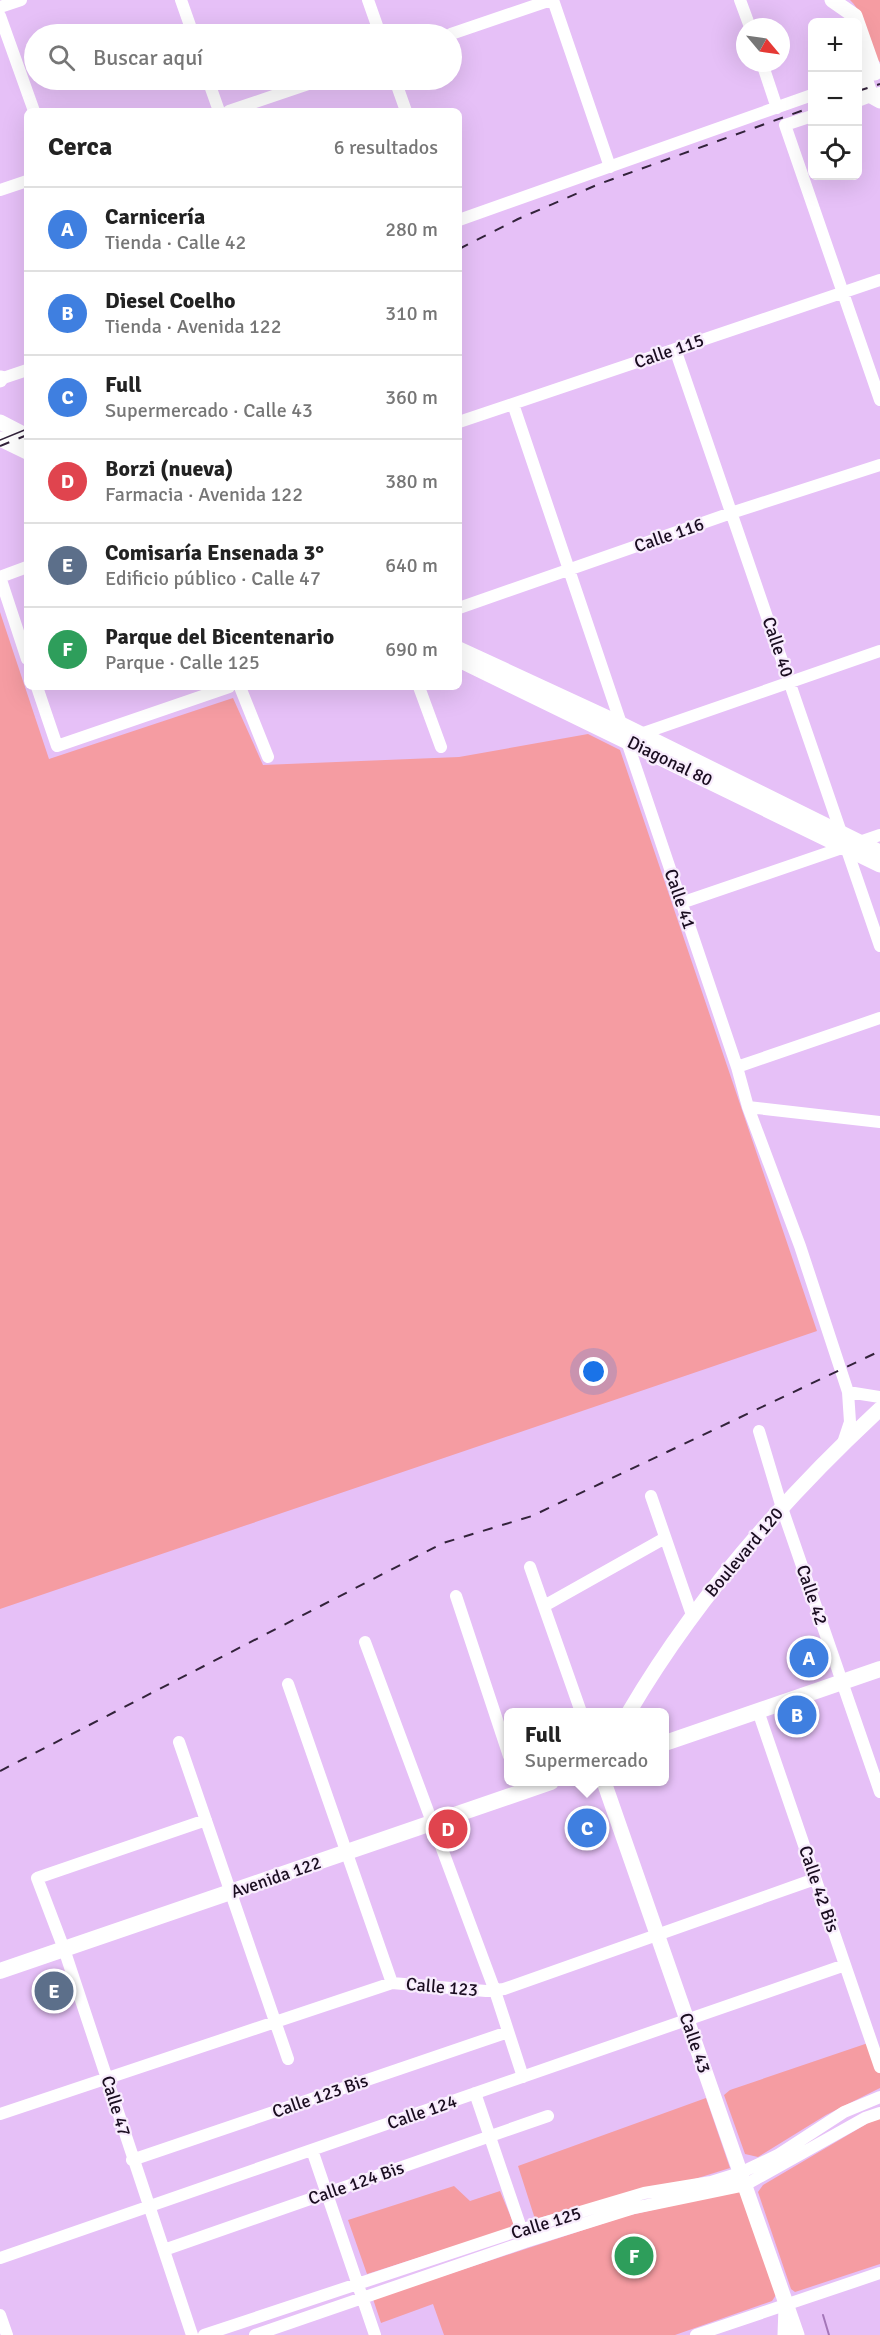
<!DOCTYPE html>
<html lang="es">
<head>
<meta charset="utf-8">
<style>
	:root { --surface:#fff; --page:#f6f6f6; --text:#222; --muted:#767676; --line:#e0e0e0; --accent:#427c14 }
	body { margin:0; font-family:Signika,sans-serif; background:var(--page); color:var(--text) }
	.controls { position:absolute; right:18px; top:18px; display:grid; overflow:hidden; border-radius:9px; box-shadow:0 6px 24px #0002 }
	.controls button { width:54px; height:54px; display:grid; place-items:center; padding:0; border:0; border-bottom:2px solid var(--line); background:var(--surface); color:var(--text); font:30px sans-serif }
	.compass { position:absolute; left:736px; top:18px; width:54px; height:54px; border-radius:50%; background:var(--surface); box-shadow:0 6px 24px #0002; rotate:119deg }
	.you { position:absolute; left:594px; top:1372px; width:21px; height:21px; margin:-15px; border:4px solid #fff; border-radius:50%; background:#1a73e8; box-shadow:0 0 0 9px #1a73e833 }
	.badge { display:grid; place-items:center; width:39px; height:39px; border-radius:50%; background:var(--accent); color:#fff; font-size:20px; font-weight:700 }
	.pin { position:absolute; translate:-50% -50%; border:3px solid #fff; box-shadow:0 2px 6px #0006 }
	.popup { position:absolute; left:504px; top:1708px; width:165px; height:78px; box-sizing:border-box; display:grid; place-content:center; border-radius:9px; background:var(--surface); filter:drop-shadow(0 2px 4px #0005); font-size:20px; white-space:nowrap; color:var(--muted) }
	.popup b { font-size:22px; color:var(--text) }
	.popup::after { content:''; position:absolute; left:50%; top:100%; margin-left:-12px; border:12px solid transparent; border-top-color:var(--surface) }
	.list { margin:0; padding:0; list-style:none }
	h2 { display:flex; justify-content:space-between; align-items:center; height:78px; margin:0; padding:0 24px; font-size:26px }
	h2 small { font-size:20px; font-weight:400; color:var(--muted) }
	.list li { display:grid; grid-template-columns:39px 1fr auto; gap:18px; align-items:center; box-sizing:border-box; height:84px; padding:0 24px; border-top:2px solid var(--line) }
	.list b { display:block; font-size:22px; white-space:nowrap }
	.list p { margin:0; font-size:20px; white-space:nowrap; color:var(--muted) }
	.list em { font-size:20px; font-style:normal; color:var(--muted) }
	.icon { flex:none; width:33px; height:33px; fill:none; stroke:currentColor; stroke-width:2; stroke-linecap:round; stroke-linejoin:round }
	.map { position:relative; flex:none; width:880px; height:2335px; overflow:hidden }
	.search { position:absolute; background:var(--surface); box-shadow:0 6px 24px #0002; left:24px; top:24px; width:438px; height:66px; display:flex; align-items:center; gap:15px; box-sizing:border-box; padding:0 21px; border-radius:33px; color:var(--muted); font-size:22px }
	.panel { position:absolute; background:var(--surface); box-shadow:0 6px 24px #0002; left:24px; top:108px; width:438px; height:582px; border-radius:9px }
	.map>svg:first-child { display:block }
</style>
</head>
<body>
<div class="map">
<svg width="880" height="2335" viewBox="0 0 880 2335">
	<rect width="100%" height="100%" fill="#e6c0f7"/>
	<path fill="#f59ca2" d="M850,0h30v62c-17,-11 -12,-46 -30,-62z
		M0,612l49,147 184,-61 30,67 196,-8 129,-23 32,16 197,581 -817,278z
		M871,2042l9,32v14l-54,27 -68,42 -13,-3 -21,-59 6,-5z
		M706,2098l24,70 -48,15 -39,6 -108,30 -17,-53z
		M880,2116v148l-85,28 -4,-3 -33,-97 5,-7z
		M454,2186l16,15 30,-10 15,36 -148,47 -19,-54z
		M741,2190l35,105 -4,6 -97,34h-231l-11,-31 -52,19 -8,-24 253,-83z"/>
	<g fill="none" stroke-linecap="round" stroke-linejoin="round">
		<path stroke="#a476b8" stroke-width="2" d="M823,2315l6,20"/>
		<path stroke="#fff" stroke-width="12" d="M181,0l12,34
			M368,0l12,34
			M553,0l57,167
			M740,0l10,27
			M0,7l21,-7
			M0,16l34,95
			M451,34l100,-34
			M762,63l15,45
			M208,80l11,31
			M395,80l11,31
			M858,101l21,-8
			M229,111l91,-31
			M812,116l-27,9 95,275
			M0,190l27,-9
			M459,220l353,-125
			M675,349l205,597
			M0,379l27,-9
			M513,404l224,663 11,40 52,139 48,146 2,30 -7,21
			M459,422l421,-142
			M0,577l27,82
			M0,577l27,-10
			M459,608l272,-95 149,-48
			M37,687l20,59 172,-59
			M240,687l28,70
			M419,687l22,60
			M635,736l245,-85
			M681,903l199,-68
			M737,1067l143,-49
			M748,1107l132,15
			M848,1392l32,5
			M759,1431l23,77 98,284
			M651,1496l41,119
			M530,1567l51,145
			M456,1596l53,160
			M544,1606l121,-68
			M365,1642l130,349 28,86
			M288,1684l104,299
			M758,1711l122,356
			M179,1742l109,317
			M475,2093l49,144
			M0,2114l392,-131 94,8 18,-2 311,-110
			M312,2150l63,185
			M132,2160l376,-128
			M164,2250l384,-134
			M0,2258l845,-293
			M0,2315l7,20
			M192,2335l-128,-386 -27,-71 169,-58
			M204,2335l319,-106 121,-36 67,-11 29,-9 38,-18 66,-43 36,-15
			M255,2335l270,-93 109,-34 111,-23 120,-67 15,-5
			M696,2335l184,-62"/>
		<path stroke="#fff" stroke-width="15" d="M832,0l23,16 20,57
			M858,57l13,39 9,5
			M0,380l1,-2
			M0,422l27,14
			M0,439l27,13
			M459,649l160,74 261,129
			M459,660l421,205
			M629,1712c67,-114 154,-213 251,-303
			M604,1782l193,553
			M785,2335l1,-28"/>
		<path stroke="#fff" stroke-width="16" d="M665,1743l215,-74
			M0,1971l551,-189"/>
		<path stroke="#33233b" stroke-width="1.5" d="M0,440l27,-11"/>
		<path stroke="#33233b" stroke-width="2" stroke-dasharray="10 10" stroke-linecap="butt" d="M858,91l22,-7
			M459,249l59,-30 81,-35 213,-77
			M0,446l27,-11
			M0,1771l443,-228 89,-27 348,-165"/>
	</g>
	<g text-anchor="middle" stroke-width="4.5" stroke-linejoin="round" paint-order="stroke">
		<g font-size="18" fill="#1a0d20" stroke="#f8ecfd">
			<text transform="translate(669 351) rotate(-19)" y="6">Calle 115</text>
			<text transform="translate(669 535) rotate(-19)" y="6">Calle 116</text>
			<text transform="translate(778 647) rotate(71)" y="6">Calle 40</text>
			<text transform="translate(670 761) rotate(26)" y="6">Diagonal 80</text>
			<text transform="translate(680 899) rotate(71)" y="6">Calle 41</text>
			<text transform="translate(744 1552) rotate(-50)" y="6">Boulevard 120</text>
			<text transform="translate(812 1595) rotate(71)" y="6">Calle 42</text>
			<text transform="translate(276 1877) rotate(-19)" y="6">Avenida 122</text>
			<text transform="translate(819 1889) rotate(71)" y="6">Calle 42 Bis</text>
			<text transform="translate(442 1987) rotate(5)" y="6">Calle 123</text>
			<text transform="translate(695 2043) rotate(71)" y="6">Calle 43</text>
			<text transform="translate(320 2096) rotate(-19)" y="6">Calle 123 Bis</text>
			<text transform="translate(116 2106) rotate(73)" y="6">Calle 47</text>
			<text transform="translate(422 2112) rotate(-19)" y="6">Calle 124</text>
			<text transform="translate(356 2183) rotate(-19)" y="6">Calle 124 Bis</text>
			<text transform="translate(546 2223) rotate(-17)" y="6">Calle 125</text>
		</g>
	</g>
</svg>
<div class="controls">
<button>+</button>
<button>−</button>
<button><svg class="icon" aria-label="locate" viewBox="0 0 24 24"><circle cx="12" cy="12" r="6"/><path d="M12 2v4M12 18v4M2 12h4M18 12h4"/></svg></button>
</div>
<svg class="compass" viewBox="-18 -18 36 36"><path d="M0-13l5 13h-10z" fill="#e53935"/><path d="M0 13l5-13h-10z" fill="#767676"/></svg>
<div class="you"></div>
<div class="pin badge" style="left:809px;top:1658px;background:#3f7fe0">A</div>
<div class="pin badge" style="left:797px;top:1715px;background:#3f7fe0">B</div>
<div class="pin badge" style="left:587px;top:1828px;background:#3f7fe0">C</div>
<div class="popup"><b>Full</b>Supermercado</div>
<div class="pin badge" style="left:448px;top:1829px;background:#e0444e">D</div>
<div class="pin badge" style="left:54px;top:1991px;background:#5c6f8a">E</div>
<div class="pin badge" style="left:634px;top:2256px;background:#2e9e5b">F</div>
<div class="search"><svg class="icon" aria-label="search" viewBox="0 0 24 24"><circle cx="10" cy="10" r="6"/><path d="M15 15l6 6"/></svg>Buscar aquí</div>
<section class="panel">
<h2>Cerca<small>6 resultados</small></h2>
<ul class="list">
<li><span class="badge" style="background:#3f7fe0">A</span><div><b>Carnicería</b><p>Tienda · Calle 42</p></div><em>280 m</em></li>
<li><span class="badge" style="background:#3f7fe0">B</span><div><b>Diesel Coelho</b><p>Tienda · Avenida 122</p></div><em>310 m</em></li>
<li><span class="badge" style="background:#3f7fe0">C</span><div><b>Full</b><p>Supermercado · Calle 43</p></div><em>360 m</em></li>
<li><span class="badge" style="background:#e0444e">D</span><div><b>Borzi (nueva)</b><p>Farmacia · Avenida 122</p></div><em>380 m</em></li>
<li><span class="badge" style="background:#5c6f8a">E</span><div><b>Comisaría Ensenada 3°</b><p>Edificio público · Calle 47</p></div><em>640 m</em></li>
<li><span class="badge" style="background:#2e9e5b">F</span><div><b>Parque del Bicentenario</b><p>Parque · Calle 125</p></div><em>690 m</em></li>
</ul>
</section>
</div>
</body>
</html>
